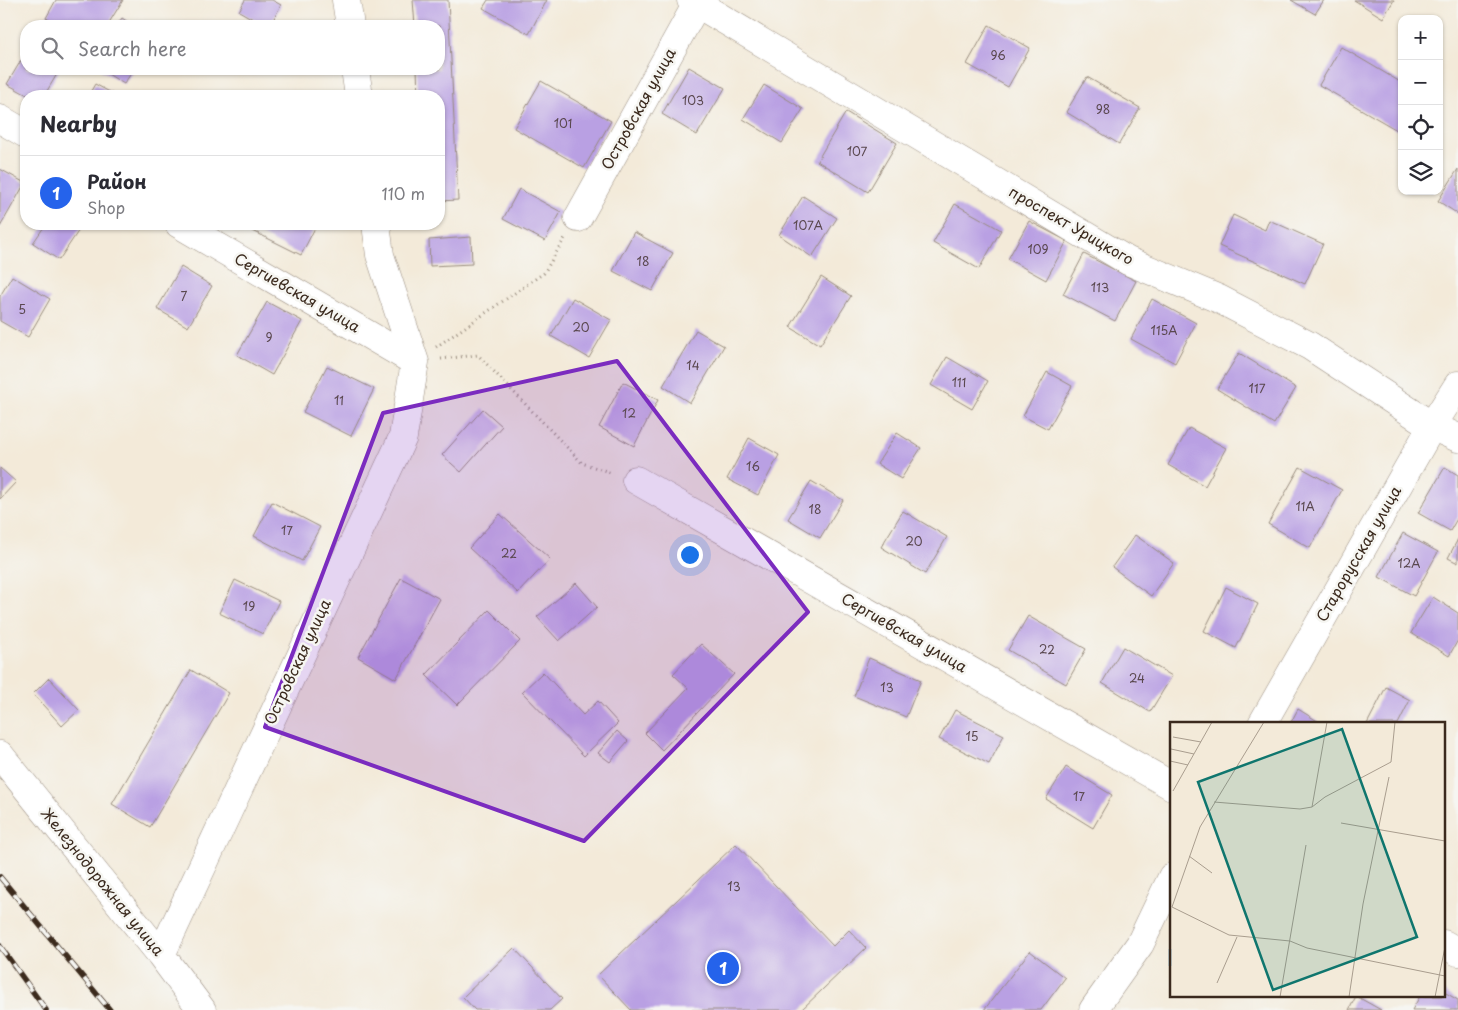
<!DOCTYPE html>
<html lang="en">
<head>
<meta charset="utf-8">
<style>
	:root { --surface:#fff; --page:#f2f2f3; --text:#2b2b33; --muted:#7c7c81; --line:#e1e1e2; --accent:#2563eb }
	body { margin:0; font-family:"Playpen Sans",sans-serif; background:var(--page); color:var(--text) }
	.controls { position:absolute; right:15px; top:15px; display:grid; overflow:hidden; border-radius:10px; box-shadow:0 1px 4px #0004 }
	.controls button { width:45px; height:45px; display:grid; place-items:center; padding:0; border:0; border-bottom:1px solid var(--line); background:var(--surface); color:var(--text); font:25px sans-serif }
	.you { position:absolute; left:689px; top:554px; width:18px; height:18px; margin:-12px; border:4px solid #fff; border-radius:50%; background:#1a73e8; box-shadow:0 0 0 8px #1a73e833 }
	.badge { display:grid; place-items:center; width:32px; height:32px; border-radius:50%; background:var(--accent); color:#fff; font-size:16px; font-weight:700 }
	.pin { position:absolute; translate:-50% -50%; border:2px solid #fff; box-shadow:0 1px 5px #0006 }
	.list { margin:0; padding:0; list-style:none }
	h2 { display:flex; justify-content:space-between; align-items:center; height:65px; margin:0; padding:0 20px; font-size:21px }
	h2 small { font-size:16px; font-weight:400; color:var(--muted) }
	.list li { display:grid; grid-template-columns:32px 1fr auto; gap:15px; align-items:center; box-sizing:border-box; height:75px; padding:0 20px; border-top:1px solid var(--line) }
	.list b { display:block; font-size:19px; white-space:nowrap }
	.list p { margin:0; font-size:16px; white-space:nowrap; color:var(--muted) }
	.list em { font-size:16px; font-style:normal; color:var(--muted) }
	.icon { flex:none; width:28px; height:28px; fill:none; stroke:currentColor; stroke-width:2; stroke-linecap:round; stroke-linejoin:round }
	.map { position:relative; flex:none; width:1458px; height:1010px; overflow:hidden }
	.search { position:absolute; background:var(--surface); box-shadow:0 1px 4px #0004; left:20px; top:20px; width:425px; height:55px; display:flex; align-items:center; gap:12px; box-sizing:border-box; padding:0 18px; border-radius:20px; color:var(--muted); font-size:19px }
	.panel { position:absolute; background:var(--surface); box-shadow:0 1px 4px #0004; left:20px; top:90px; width:425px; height:140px; border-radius:20px }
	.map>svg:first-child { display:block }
</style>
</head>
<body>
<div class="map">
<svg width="1458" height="1010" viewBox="0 0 1458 1010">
	<rect width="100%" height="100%" fill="#f6f6f2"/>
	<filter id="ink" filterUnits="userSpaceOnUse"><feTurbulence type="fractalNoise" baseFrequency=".02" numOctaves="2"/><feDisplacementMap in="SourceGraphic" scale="10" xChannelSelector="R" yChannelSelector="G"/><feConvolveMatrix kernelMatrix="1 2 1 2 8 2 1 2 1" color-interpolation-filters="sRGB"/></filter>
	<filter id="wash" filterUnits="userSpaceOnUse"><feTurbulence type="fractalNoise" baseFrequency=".0096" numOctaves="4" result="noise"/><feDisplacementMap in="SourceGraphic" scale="20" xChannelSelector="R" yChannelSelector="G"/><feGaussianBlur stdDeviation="1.12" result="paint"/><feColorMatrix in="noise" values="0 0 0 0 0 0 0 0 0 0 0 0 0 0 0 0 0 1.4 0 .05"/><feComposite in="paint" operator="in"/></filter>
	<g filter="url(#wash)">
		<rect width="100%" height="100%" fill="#f3ead9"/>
		<g id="blocks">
			<path fill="#b9a0e3" d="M56,0h67l-16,26h-47l-14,-8z
				M245,0h27l9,5 -11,21h-5l-26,-15z
				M413,0h35l10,200 -19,1v-105h-21l-1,-27h22v-43h-24z
				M488,0h59l-18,34 -46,-26z
				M1291,0h33l-9,14z
				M1354,0h40l-11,18z
				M122,18l12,8h-18z
				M989,25l41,23 -22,39 -41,-23z
				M1341,47l61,36v50l-83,-48z
				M26,52v17h34l-16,27h-15l-22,-12z
				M689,67l36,21 -28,47 -35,-21z
				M100,69h34l-10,15z
				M1087,77l53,31 -21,36 -53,-32z
				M541,81l70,40 -27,47 -70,-40z
				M95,84l22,12h-29z
				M764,85l39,24 -21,34 -39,-24z
				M846,112l51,31 -29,49 -51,-31z
				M0,169l25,14 -25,44z
				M1458,169v45l-20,-13z
				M519,189l42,23 -16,29 -42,-22z
				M803,196l34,22 -25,39 -33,-22z
				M955,204l46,26 -22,39 -46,-26z
				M1233,215l32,15 4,-10 54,24 -18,40 -86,-38z
				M1029,221l38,20 -21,39 -38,-21z
				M46,224h37l-24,36 -26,-17z
				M257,224h60l-16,31 -48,-24z
				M634,232l39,21 -21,38 -39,-20z
				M471,237l1,27 -42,2 -1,-26z
				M1084,254l52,27 -21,40 -52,-27z
				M181,267l31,19 -24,41 -31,-18z
				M12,276l38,23 -22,38 -28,-16v-25z
				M821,277l30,19 -31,49 -30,-18z
				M573,298l38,22 -22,38 -38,-22z
				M1152,299l44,24 -21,40 -44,-24z
				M267,302l35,19 -30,54 -35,-20z
				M696,330l28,16 -34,57 -27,-17z
				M1239,353l57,35 -22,36 -57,-35z
				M947,357l41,24 -16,28 -41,-24z
				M327,366l47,23 -23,47 -48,-24z
				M1047,372l25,14 -24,43 -25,-13z
				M623,382l35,18 -24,46 -35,-19z
				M483,409l19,17 -41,46 -19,-17z
				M1189,428l37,20 -21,38 -37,-21z
				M897,433l24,15 -20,31 -24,-15z
				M749,438l30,17 -21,40 -31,-16z
				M1300,467l42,23 -32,58 -42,-24z
				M1445,467l13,8v42l-8,14 -32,-18z
				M0,468l16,14 -16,17z
				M811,481l32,19 -23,38 -32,-19z
				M272,502l48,25 -18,34 -48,-25z
				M903,511l44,26 -22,37 -44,-27z
				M500,514l50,45 -32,34 -49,-45z
				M1403,533l35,19 -24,44 -35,-19z
				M1135,535l39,28 -23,33 -39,-29z
				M1458,539v24l-10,-5z
				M401,578l39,21 -44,80 -38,-22z
				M235,580l44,21 -16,33 -44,-21z
				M576,583l21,24 -38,34 -22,-24z
				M1226,587l32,17 -22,44 -32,-17z
				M1433,597l25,16v27l-9,16 -38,-23z
				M489,610l31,31 -63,64 -31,-30z
				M1028,616l58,33 -20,35 -58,-34z
				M701,644l33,30 -72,76 -17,-17 43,-45 -15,-14z
				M1123,647l49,29 -22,36 -48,-29z
				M869,658l52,22 -15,37 -52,-21z
				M191,670l38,23 -79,134 -38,-23z
				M543,672l40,43 15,-14 20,22 -34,33 -62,-64z
				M49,678l30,32 -17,16 -29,-32z
				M1386,687l24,13 -12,24h-31z
				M1298,709l21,13 -1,2h-28z
				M955,710l49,25 -15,29 -50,-25z
				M617,731l11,10 -18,21 -12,-9z
				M1066,767l46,28 -19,33 -47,-29z
				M736,844l97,102 16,-16 17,18 -65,62h-170l-33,-35z
				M514,948l48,51 -12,11h-75l-12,-13z
				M1030,951l35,27 -24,32h-57z
				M1444,992l14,8v10h-46l8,-14h24z
				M1356,996l25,14h-32z"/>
		</g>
	</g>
	<g filter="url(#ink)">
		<use href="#blocks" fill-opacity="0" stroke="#978a7c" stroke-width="1"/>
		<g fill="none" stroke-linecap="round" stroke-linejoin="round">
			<defs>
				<path id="minor" d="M346,0l4,26
					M691,0l437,261 91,38 91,47 122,80 26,12
					M355,69l4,27
					M0,119l26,15
					M578,218l121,-218
					M179,224l236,138
					M636,480l536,306
					M1262,724l170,-298 26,-41
					M0,755l161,200 41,55
					M1444,944l14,8
					M161,955l242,-518 12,-75 -35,-107 -4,-31
					M1093,1010l47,-66 32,-67"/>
			</defs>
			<use href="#minor" stroke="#978a7c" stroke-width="29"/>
			<path stroke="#978a7c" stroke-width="3" stroke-dasharray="1 4" stroke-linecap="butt" d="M436,347l108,-74 21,-35
				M441,359l37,-4 104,108 30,10"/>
			<use href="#minor" stroke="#fff" stroke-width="28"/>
			<defs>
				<path id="rail" d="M0,877l110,133
					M0,946l46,64"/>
			</defs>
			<use href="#rail" stroke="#3b2a1e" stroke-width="5.5"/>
			<use href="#rail" stroke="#f6f6f2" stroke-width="4" stroke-dasharray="11" stroke-linecap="butt"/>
		</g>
	</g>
	<path fill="#7b2cbf" fill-opacity="0.2" stroke="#7b2cbf" stroke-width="4" stroke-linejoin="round" d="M617,361l191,251 -224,229 -319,-114 118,-314z"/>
	<g text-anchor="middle" stroke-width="5" stroke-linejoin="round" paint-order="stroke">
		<g font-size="12" fill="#5a484f">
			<text x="998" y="60">96</text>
			<text x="693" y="105">103</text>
			<text x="1103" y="114">98</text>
			<text x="563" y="128">101</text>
			<text x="857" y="156">107</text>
			<text x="808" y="230">107А</text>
			<text x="1038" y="254">109</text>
			<text x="643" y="266">18</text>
			<text x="1100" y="292">113</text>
			<text x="184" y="301">7</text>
			<text x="22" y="314">5</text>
			<text x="581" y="332">20</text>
			<text x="1164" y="335">115А</text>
			<text x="269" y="342">9</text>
			<text x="693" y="370">14</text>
			<text x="959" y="387">111</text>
			<text x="1257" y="393">117</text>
			<text x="339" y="405">11</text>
			<text x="629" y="418">12</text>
			<text x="753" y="471">16</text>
			<text x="1305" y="511">11А</text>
			<text x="815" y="514">18</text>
			<text x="287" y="535">17</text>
			<text x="914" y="546">20</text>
			<text x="509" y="558">22</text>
			<text x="1409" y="568">12А</text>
			<text x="249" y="611">19</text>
			<text x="1047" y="654">22</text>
			<text x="1137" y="683">24</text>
			<text x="887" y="692">13</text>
			<text x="972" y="741">15</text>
			<text x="1079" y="801">17</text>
			<text x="734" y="891">13</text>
		</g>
		<g font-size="15" fill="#3b2a1e" stroke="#f6f6f2">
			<text transform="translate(639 109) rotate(-61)" y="5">Островская улица</text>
			<text transform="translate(1071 226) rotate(30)" y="5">проспект Урицкого</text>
			<text transform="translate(297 293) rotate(30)" y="5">Сергиевская улица</text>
			<text transform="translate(1359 554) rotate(-60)" y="5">Старорусская улица</text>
			<text transform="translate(904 633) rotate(30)" y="5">Сергиевская улица</text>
			<text transform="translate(298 662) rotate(-65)" y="5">Островская улица</text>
			<text transform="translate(102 882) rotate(51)" y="5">Железнодорожная улица</text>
		</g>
	</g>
	<g transform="translate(1170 722)">
		<rect width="275" height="275" fill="#f3ead9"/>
		<path fill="none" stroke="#6bb6e4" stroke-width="2.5" d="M0,227v17"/>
		<path fill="none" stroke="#a99d8e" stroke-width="1" d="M94,0l-64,105 -28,80 57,28 61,6 17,7 138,28M3,15l28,5M1,27l23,5M0,39l18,4M3,69l39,-69M44,80l86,7 12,-2 13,-10 66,-35 4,-40M142,85l15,-85M171,101l104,18M19,134l23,17M47,261l20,-46M110,275l26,-152M179,275l14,-93 26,-127M265,275l10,-50"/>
		<path fill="#0f766e" fill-opacity="0.15" stroke="#0f766e" stroke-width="2.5" d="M172,7l75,208 -144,53 -75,-208z"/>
		<rect width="275" height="275" fill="none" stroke="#3b2a1e" stroke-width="2.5"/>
	</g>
</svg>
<div class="controls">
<button>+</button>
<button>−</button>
<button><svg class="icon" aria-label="locate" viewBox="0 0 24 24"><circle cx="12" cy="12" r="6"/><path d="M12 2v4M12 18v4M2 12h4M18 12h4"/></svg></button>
<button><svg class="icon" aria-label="layers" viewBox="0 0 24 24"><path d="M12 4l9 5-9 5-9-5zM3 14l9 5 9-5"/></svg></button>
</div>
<div class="you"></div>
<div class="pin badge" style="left:723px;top:968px">1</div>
<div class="search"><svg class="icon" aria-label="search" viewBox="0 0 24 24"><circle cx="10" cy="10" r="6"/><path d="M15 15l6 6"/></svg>Search here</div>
<section class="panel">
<h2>Nearby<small></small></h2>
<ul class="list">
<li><span class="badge">1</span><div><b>Район</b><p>Shop</p></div><em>110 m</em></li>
</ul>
</section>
</div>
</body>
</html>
